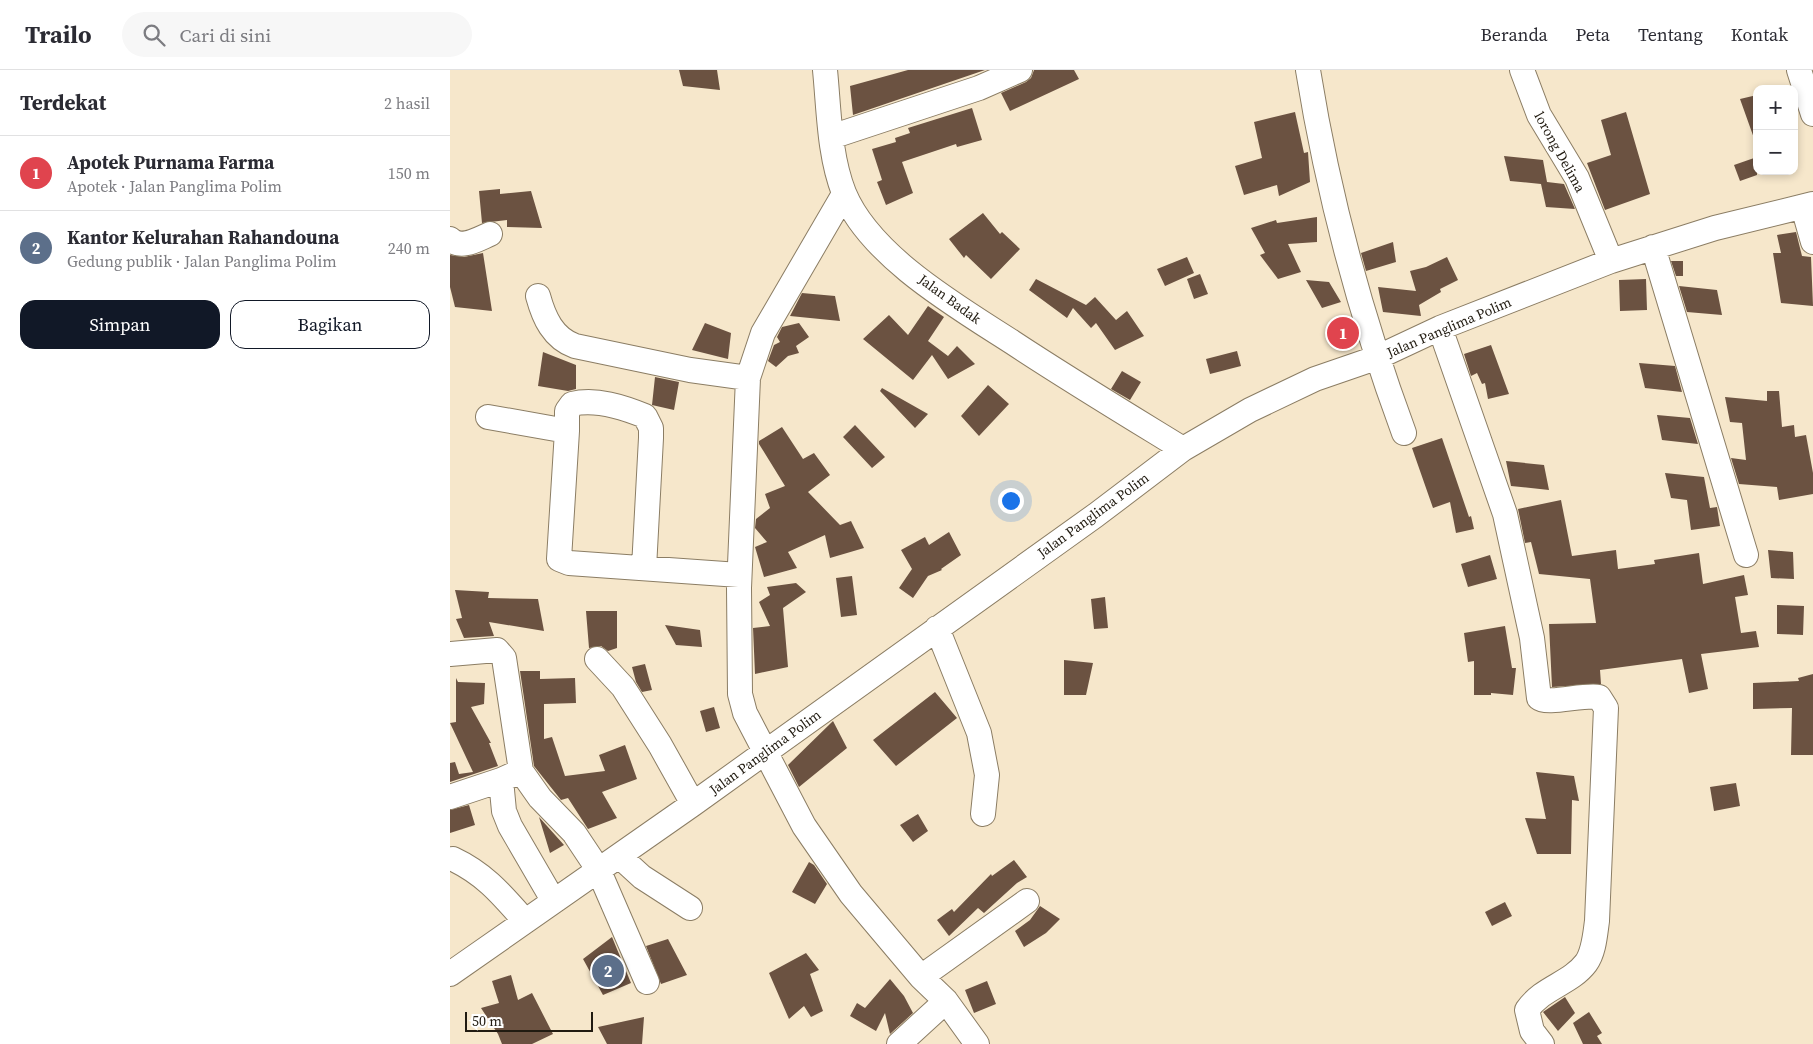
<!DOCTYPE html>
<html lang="id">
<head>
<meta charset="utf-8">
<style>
	:root { --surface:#fff; --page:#f7f7f7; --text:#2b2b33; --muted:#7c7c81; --line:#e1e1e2; --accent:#111827 }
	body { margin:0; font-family:"Source Serif 4",serif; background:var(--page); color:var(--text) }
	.controls { position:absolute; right:15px; top:15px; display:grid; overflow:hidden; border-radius:10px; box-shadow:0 2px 8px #0003 }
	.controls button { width:45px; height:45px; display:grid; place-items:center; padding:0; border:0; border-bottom:1px solid var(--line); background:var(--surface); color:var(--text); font:25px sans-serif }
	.scale { position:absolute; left:15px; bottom:12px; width:128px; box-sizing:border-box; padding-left:5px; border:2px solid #211b11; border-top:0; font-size:14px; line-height:18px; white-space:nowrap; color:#211b11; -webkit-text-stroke:4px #fff; paint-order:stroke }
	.you { position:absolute; left:560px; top:430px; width:18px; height:18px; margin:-12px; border:4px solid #fff; border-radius:50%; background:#1a73e8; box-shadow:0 0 0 8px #1a73e833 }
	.badge { display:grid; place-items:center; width:32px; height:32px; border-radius:50%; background:var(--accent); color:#fff; font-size:16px; font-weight:700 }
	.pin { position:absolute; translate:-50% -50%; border:2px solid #fff; box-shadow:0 1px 5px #0006 }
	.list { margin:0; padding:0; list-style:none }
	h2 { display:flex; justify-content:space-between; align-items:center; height:65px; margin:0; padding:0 20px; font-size:21px }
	h2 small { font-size:16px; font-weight:400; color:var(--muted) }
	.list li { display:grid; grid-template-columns:32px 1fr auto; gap:15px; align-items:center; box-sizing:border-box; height:75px; padding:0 20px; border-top:1px solid var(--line) }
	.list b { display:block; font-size:19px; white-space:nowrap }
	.list p { margin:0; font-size:16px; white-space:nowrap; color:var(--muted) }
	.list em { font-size:16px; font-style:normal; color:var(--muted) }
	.actions { display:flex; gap:10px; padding:15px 20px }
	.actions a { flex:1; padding:11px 0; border:1px solid var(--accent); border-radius:15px; text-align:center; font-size:18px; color:var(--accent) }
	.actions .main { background:var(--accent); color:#fff }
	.icon { flex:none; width:28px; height:28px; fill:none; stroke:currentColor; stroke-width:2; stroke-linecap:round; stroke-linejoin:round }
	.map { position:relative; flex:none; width:1363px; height:974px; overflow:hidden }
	header { display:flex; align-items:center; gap:30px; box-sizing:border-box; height:70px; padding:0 25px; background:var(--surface); border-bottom:1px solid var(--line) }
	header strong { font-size:24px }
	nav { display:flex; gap:28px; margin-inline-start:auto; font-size:18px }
	.search { width:350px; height:45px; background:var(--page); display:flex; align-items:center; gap:12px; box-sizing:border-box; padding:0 18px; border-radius:28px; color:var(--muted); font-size:19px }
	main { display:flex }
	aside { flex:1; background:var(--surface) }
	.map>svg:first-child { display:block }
</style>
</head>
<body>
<header>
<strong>Trailo</strong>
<div class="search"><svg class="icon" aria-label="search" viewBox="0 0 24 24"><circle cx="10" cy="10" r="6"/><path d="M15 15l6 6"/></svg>Cari di sini</div>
<nav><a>Beranda</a><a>Peta</a><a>Tentang</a><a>Kontak</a></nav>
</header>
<main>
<aside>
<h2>Terdekat<small>2 hasil</small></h2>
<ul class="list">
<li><span class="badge" style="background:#e0444e">1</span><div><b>Apotek Purnama Farma</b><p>Apotek · Jalan Panglima Polim</p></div><em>150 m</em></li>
<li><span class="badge" style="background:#5c6f8a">2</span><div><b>Kantor Kelurahan Rahandouna</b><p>Gedung publik · Jalan Panglima Polim</p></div><em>240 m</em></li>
</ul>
<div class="actions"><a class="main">Simpan</a><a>Bagikan</a></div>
</aside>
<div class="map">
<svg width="1363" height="974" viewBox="0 0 1363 974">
	<rect width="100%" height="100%" fill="#f6e7cb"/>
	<path fill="#6b5241" d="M229,0h38l3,20 -37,-4z
		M458,0h77l-132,45 -3,-29z
		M584,0h40l5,9 -69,32 -9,-18 25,-11 5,-4z
		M1307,25v45l-2,1 -15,-42z
		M522,38l10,32 -25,7 -1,-3 -54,18 11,31 -27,12 -9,-23 5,-2 -10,-31 24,-7 -1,-4 15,-5 -2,-5z
		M845,42l9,41 4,-1 2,30 -31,14 -2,-11 -33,10 -9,-29 27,-8 -8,-36z
		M1176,42l24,82 -45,16 -18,-47 24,-8 -10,-35z
		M1054,86l39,4 4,22 17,2 11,25 -29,-2 -5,-23 -31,-3z
		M1307,87v18l-17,6 -6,-16z
		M50,119v5l31,-3 11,37 -35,-1v-7l-25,3 -3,-32z
		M533,143l17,21 2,-2 18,17 -29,30 -25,-24 -2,3 -15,-19z
		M867,147v25l-29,2 13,28 -23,7 -18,-24 5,-2 -14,-25 25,-8 1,3z
		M1346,162l6,24 9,1 2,49 -32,-3 -8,-50h8l-4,-18z
		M943,172l3,20 -30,9 -5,-18z
		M33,183l9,58 -37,-4 -5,-20v-32l14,2z
		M737,187l7,16 -29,13 -8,-17z
		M997,187l11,23 -18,9 1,3 -22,13 2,11 -38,-4 -5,-25 38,4 -6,-20 16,-4z
		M1221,191h12v15h-7z
		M750,204l8,20 -14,5 -7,-20z
		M586,209l50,26 9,-8 21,23 11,-9 17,25 -29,14 -19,-27 -5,5 -18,-20 -6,10 -38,-28z
		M1196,209l1,31 -27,1 -1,-31z
		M856,210l23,2 12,20 -19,6z
		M1229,216l38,4 5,25 -35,-3z
		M352,223l33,3 5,25 -50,-5z
		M478,236l16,11 -16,24 20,15 9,-10 18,18 -27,15 -16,-24 -19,25 -50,-41 26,-24 19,20z
		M255,253l26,10 -3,26 -36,-9z
		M349,253l10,14 -13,9 3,7 -11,3 -12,11 -8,-6 6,-16 6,-3 -3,-5 5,-10z
		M1041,275l18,49 -21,5 -3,-16 -3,1 -5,-11 -6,3 -7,-22z
		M787,281l4,15 -31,8 -4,-15z
		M93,282l33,13v24l-8,2 -30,-5z
		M1189,293l36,3 7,26 -37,-4z
		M672,301l19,11 -11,18 -19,-11z
		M205,307l24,5 -5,28 -22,-5z
		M538,315l21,19 -30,32 -18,-20z
		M432,318l46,26 -13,14 -35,-37z
		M1317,321h12l3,36 12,-2 1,12 11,-2 7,38v21l-34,6 -2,-13 -38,-3 -8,-26 15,2 -4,-37 -12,-1 -5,-25 42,4z
		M1207,345l33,3 8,26 -36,-4z
		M405,355l30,32 -13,11 -29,-31z
		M332,357l21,32 11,-6 16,22 -22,17 32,33 11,-4 13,27 -34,10 -5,-23 -37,17 9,16 -33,9 -9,-30 12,-5 -12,-14 1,-9 14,-11 -5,-14 20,-8 -26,-42v-3z
		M992,368l27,79 2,-1 3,13 -18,4 -6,-31 -17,6 -21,-60z
		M1056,391l38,4 5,25 -38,-4z
		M1215,403l39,4 6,31 7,-1 3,19 -29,4 -4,-30 -16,-2z
		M1111,430l11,56 44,-6 2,19 37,-5 -1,-4 45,-7 4,31 41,-9 4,20 -13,2 6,36 15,-2 3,16 -58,7 7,35 -19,4 -7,-34 -82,11 1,14 -49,3 -3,-63 47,-1 -6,-44 -51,-5 -8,-32 -6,1 -7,-34z
		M499,462l12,23 -20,14 1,1 -14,6 -15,22 -14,-10 13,-19 -11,-19 24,-13 4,8z
		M1318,480l25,2 1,27 -23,-1z
		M1040,485l7,24 -29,8 -7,-23z
		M402,506l5,39 -16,2 -5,-39z
		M346,513l10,9 -23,16 5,59 -33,7 -2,-46 17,-2 -11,-24 11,-7 -3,-8z
		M5,520l34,2 -1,6 50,1 6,32 -55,-9 5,14 -30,2 -8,-19 6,-1z
		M655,527l3,31 -14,1 -3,-30z
		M1327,535l27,1 -1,29 -26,-1z
		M136,541h31v37l-9,3 -7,-5 -12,2z
		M215,555l35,5 2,17 -26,-2z
		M1055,556l7,42h4l-3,27 -22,-2v2h-17v-34l-6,1 -4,-29z
		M614,590l29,3 -7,32h-22z
		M195,594l7,26 -10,2 -6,-10 -4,-15z
		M70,601h20v8l35,-1 1,25 -32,1v35l8,-2 13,39 40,-5 -6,-16 26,-10 12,34 -35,13 15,26 -29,11 -20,-31 -7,2 -27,-34z
		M1363,604v81h-22l1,-47 -39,1v-26l46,-2 -1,-3z
		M6,608l2,4 27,1 -1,21 -13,3 20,36h-2l9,23 -48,16v-19l5,-1 4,12 14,-2 -23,-49 6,-1z
		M485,622l22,26 -61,48 -23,-26z
		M264,637l6,21 -14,4 -6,-21z
		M383,651l14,27 -48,39 -11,-22z
		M1086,702l38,4 5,25 -7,-1 -1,54h-34l-12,-36 21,1z
		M1286,713l4,23 -26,5 -4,-24z
		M19,735l6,20 -25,8v-23z
		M468,744l10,17 -15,11 -13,-17z
		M89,747l25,28 -14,8z
		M564,790l13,17 -10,6 -33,30 -6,-5 -29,28 -12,-16 15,-11 2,3 37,-38 1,2z
		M359,792l5,3 13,19 -12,20 -23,-12z
		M1055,832l7,14 -20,10 -7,-14z
		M590,836l20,13 -14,14 -22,14 -9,-16 15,-11z
		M162,867l19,46 -28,12 -20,-36z
		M218,869l19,36 -26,9 -15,-38z
		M356,883l13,17 -9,4 13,37 -12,6 -7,-11 -15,13 -20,-46z
		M61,905l7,25 14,-7 21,41 -21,10h-30l-4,-10 -17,-26 18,-5 -7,-22z
		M440,909l14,17 9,17 -23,21 -5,-21 -9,18 -26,-15 7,-13 8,5z
		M537,911l9,23 -22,9 -9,-23z
		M1115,927l10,16 -17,18 -15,-19z
		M1139,942l13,21 -5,3 5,8h-19l-10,-21z
		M194,947l-2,27h-35l-9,-17z"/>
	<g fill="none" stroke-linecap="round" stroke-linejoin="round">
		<defs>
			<path id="minor" d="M375,0c4,40 4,85 19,123 26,63 112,113 168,149 56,37 114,72 171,107
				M858,0c20,125 52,244 96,363
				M1072,0l17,45 38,63 34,83
				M1349,0l14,44
				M381,67l148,-49 41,-18
				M394,124l-81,139 -15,45 -9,210 1,106 5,19 59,113 47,68 70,83 25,24 31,43
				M1353,137l10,35
				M0,169c11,11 28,0 40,-5
				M1203,177l93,308
				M88,226c6,22 15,42 37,50l115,24 58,8
				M990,258l65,186 27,124 7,60c8,7 45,-4 60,-1l7,11 -9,213c-2,14 -3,31 -11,42 -16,21 -43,24 -59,47l5,21 10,13
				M38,347l79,14 -8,128 10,4 170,12
				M117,361v-20l5,-7c24,-6 51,3 73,12l6,12v10l-7,130
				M487,558l42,105 8,42 -4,39
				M0,584l47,-4 7,8 17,113 -20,9 3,31 6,15 43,74
				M147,589l26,28 37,58 33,59
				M71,701l19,27 34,35 24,36 49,113
				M0,727l51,-17
				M169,786l23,21 48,31
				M3,789c32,15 49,36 72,62
				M0,904l243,-170 403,-289 87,-66 67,-39 65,-31 61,-21 64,-30 171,-67 104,-33 98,-24
				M471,907l106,-76
				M449,974l47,-43"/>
		</defs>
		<use href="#minor" stroke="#8b7d64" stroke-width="26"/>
		<use href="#minor" stroke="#fff" stroke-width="24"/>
	</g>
	<g text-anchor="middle" stroke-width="5" stroke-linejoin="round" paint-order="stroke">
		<g font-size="14" fill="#211b11" stroke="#fff">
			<text transform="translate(1110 82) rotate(61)" y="5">lorong Delima</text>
			<text transform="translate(500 229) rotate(36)" y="5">Jalan Badak</text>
			<text transform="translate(999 257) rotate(-23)" y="5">Jalan Panglima Polim</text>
			<text transform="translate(643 445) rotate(-36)" y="5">Jalan Panglima Polim</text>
			<text transform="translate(315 682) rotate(-36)" y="5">Jalan Panglima Polim</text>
		</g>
	</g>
</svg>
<div class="controls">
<button>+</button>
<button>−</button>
</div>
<div class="scale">50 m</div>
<div class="you"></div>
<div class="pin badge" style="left:893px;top:263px;background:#e0444e">1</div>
<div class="pin badge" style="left:158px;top:901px;background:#5c6f8a">2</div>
</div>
</main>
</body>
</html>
